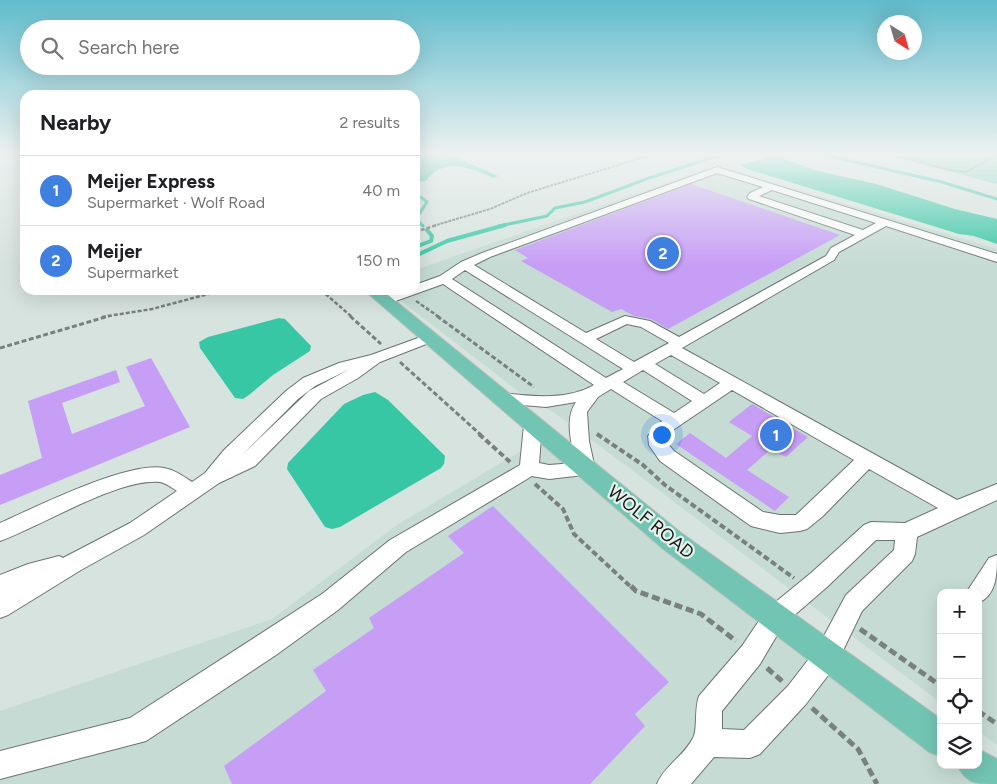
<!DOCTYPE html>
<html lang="en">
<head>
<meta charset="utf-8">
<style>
	:root { --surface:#fff; --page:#f6f6f6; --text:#202124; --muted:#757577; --line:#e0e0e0; --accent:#7c3aed }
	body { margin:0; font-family:Figtree,sans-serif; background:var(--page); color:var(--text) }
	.controls { position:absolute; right:15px; bottom:15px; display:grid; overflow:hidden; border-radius:10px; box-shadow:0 5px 20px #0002 }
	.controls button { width:45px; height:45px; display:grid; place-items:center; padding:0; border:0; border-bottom:1px solid var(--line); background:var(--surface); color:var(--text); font:25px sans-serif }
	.compass { position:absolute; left:877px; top:15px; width:45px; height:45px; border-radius:50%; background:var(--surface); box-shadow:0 5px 20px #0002; rotate:143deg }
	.you { position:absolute; left:661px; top:434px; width:18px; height:18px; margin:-12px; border:4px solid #fff; border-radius:50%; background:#1a73e8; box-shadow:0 0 0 8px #1a73e833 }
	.badge { display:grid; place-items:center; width:32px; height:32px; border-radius:50%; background:var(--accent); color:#fff; font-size:16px; font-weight:700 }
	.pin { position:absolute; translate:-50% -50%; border:2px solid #fff; box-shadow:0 1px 5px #0006 }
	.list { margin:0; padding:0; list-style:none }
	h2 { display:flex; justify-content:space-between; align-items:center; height:65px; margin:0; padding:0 20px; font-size:21px }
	h2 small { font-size:16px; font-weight:400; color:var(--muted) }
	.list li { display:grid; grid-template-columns:32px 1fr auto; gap:15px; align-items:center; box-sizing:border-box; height:70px; padding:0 20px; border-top:1px solid var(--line) }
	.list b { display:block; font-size:19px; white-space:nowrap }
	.list p { margin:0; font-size:16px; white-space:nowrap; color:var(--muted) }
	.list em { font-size:16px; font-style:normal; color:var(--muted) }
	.icon { flex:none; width:28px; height:28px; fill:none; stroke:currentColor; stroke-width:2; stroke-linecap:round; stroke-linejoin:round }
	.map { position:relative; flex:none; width:997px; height:784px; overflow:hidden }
	.search { position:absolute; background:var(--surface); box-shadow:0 5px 20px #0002; left:20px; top:20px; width:400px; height:55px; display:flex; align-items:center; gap:12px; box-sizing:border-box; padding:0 18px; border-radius:28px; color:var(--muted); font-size:19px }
	.panel { position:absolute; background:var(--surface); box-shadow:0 5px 20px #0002; left:20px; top:90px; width:400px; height:205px; border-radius:15px }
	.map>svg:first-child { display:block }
</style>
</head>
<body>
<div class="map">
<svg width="997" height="784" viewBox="0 0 997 784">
	<rect width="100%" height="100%" fill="#d7e3df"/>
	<path fill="#c5dbd3" d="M717,165l280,84v496l-19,-14v-138h-37v110l-317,-239 -68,-50 -38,-23 -131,-101h28v-20z
		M546,436l395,302v27h37l19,19h-997v-73l272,-92 125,-94z"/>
	<path fill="#80d4bb" d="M886,155h111v29z"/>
	<path fill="#38c7a5" d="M415,155h36l47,21 -5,2c-22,-11 -50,-21 -67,3l-11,1z
		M769,156l10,1 35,13 62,14 79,25 42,10v25l-23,-8 -15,-2 -212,-65 -7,-4 24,-6z
		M279,318l6,1 26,27 -1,5 -37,24 -24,20 -6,4 -8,-1 -35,-50 -1,-6 9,-5z
		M375,392l13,8 53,52 4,4 -1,8 -3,4 -101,59 -8,2 -7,-2 -38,-58 1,-6 56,-59 19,-9z"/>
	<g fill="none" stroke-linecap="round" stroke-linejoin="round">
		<path stroke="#38c7a5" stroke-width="3" d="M825,155l117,27 55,17
			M421,197l6,5 -11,17 7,7
			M499,226l48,-10 8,-8 30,-6 64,-24 72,-23"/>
		<path stroke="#38c7a5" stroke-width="4" d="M415,247l16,-6 1,-5 -5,-6
			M415,256l32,-15 58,-16"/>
	</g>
	<path fill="#c79ef6" d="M691,184l149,51 -172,94 -17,-10 -17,-3 -13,-7 -9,3 -91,-51 7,-3 -13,-8z
		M151,358l39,69 -190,78v-30l42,-17 -14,-57 88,-31 4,12 -58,21 10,31 73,-28 -19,-39z
		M752,404l56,33 -22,20 -15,-8 -24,21 42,27 -14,14 -99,-67 14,-11 36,25 26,-22 -23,-14z
		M493,506l176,176 -34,32 10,12 -55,58h-358l-8,-18 102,-75 -13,-21 61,-42 -5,-10 95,-65 -16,-17z"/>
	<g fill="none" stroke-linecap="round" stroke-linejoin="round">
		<defs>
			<path id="minor" d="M717,167l280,87v8l-111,-36 -47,26 -5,8 -152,88 275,152 40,-16v16l-80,37 -2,17 -3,7 -50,50 -26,54 -30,39 -46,50 -10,4 -36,-1 -23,27h-34c8,-19 27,-28 36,-46 5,-8 1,-29 6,-42l43,-50 25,-37 44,-36 53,-48 7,-3 34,1 33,-15 -69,-39 -46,47 -16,13 -7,2 -20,2 -29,-7 -91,-65 -11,-16 -1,-9 14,-15 -51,-32 -13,8 -11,15 2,29 6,28 -2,5 -44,5 -17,-3 -126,76 -68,58 -62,45 -130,86 -146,38v-28l130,-33 192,-124 68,-54 130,-75 4,-40 3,-4 6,-2 6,2 3,4 -3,38 10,2 26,-2c-3,-19 -11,-44 1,-61l-30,5 -46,-4 -6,-1 -2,-4 2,-4 6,-1c31,3 66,8 94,-8l-151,-101 -53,19h-10l-2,-3 2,-3 22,-7h13v-5l25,-9 21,-14 21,-9zM717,173l46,14 -13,6 -3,4 2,2 106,36 -24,13 -5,8 -147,81 -29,-16 -25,-5 -39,17 -112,-68 16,-8zM772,190l104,33 -13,7 -104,-34zM465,270l158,99 -17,9 -154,-99zM627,324l14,3 28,16 -35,19 -38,-23zM671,355l49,28 -16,11 -49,-30zM643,370l49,31 -18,12 -51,-31zM732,390l122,70 -58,55h-16l-17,-3 -89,-61 -7,-8 -1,-6 4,-5zM876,540h19l-1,10 -48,45 -28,52 -30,39 -44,44 -22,-1v-18l38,-47 23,-39 44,-38z
				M429,334l5,1 2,3 -2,3 -54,21 -22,16 -37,21 -66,67 -36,17 -75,52 -63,35 -73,45 -8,3v-43l28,-11 31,-8 4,2 67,-35 47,-32c-5,-3 -11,-8 -17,-9 -42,-4 -118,44 -160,59v-18c36,-16 128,-62 164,-55 11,2 19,8 28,14l13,-9 19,-23 62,-59 17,-13 36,-15 32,-8zM350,369l-41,22 -68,65 57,-57 17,-13z
				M997,555c0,19 0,40 -19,48v-10h-12l23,-35z"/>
			<path id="major" d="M364,290h18l298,242 261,187v38l-12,-5 -267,-204z
				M978,749l19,10v25c-22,0 -30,0 -40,-19h21z"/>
		</defs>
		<use href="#minor" stroke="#697571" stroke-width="2"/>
		<use href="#major" stroke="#bdbfbe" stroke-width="2"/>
		<path stroke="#79817e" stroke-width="2" stroke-dasharray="3 1" stroke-linecap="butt" d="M893,155l57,15 16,2 31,-17
			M433,226l57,-17 37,-16 124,-38"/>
		<path stroke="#79817e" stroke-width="2.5" stroke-dasharray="4 2" stroke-linecap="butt" d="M415,232l22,-7
			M321,290l31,27
			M416,301l23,16
			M102,317l50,-8 71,-19"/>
		<path stroke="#79817e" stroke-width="3" stroke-dasharray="5 2.5" stroke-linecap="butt" d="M350,316l31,28
			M437,316l97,71
			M0,348l109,-32
			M400,362l81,73
			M597,434l2,1"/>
		<path stroke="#79817e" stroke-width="4" stroke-dasharray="6 3" stroke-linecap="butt" d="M479,434l31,28
			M597,434l46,31 22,20 129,93
			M535,484l28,25 11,25 58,54"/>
		<path stroke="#79817e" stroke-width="5" stroke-dasharray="8 4" stroke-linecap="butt" d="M631,586l5,5 65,23 35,27
			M860,629l81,57
			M767,668l16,14
			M812,708l46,41 19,35
			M978,711l19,13"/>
		<use href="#minor" fill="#fff" fill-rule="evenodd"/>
		<use href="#major" fill="#73c5b3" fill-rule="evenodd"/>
	</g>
	<linearGradient id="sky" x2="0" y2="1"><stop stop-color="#61bccd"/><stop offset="0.58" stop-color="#edf2f1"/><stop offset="1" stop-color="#edf2f1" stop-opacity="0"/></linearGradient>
	<rect width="997" height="265" fill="url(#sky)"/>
	<g text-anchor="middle" stroke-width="4.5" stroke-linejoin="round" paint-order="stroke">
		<g font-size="18" fill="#151a18" stroke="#e4f1ec">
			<text transform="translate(651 522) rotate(39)" y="6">WOLF ROAD</text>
		</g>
	</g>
</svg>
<div class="controls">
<button>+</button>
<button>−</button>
<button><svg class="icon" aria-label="locate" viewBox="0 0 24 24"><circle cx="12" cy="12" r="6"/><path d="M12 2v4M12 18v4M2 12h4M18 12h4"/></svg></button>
<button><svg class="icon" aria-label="layers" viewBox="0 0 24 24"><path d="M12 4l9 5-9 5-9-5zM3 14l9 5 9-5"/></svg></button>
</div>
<svg class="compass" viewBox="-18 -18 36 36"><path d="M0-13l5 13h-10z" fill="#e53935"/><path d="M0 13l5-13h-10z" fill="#757577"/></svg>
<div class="you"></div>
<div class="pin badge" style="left:776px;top:435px;background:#3f7fe0">1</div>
<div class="pin badge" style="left:663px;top:253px;background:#3f7fe0">2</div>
<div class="search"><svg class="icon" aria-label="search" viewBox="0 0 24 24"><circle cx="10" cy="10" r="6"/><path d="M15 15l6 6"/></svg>Search here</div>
<section class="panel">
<h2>Nearby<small>2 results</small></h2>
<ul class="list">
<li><span class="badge" style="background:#3f7fe0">1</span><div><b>Meijer Express</b><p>Supermarket · Wolf Road</p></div><em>40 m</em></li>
<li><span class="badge" style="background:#3f7fe0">2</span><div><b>Meijer</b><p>Supermarket</p></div><em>150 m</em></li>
</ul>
</section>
</div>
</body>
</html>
